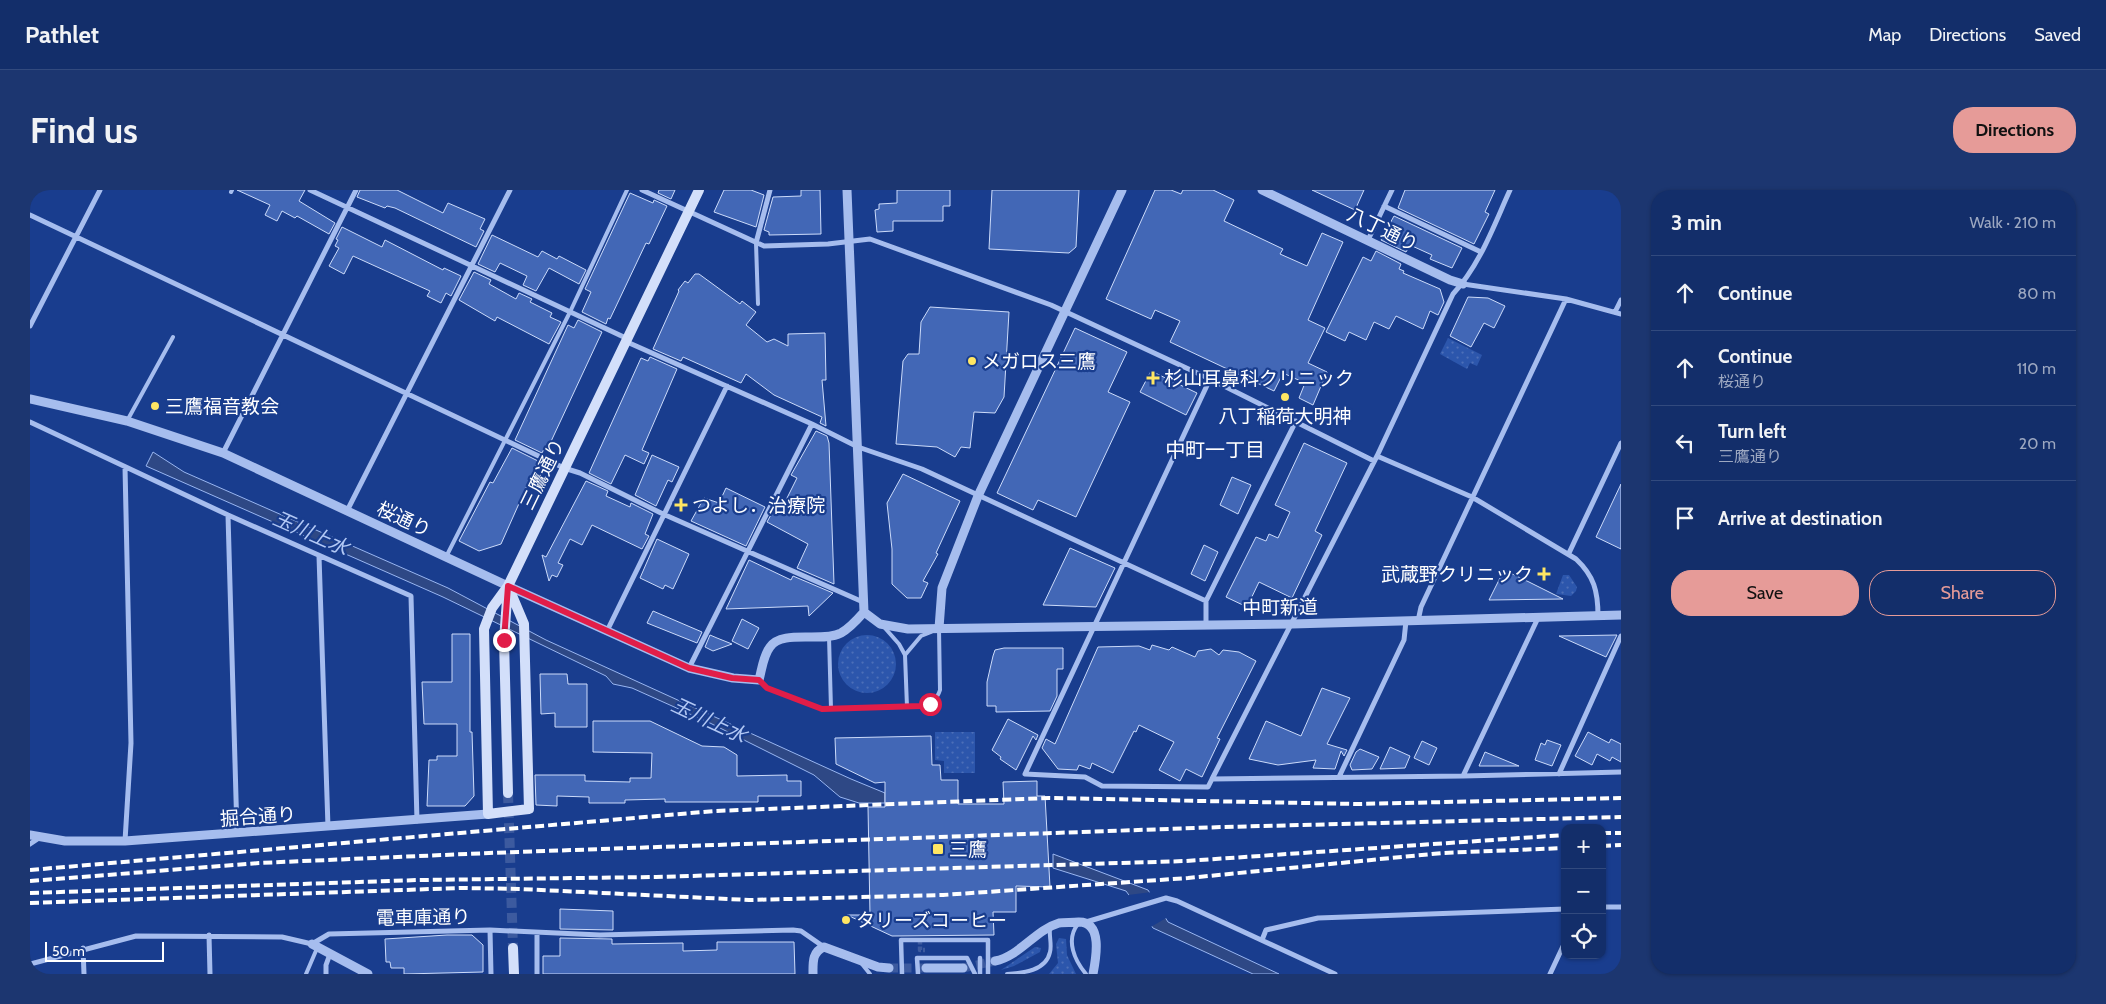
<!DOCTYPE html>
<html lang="en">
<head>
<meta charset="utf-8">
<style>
	:root { --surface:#132e6a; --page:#1c3670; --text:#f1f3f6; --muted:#9da8c1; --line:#324a7e; --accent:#e69b98 }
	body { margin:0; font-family:Cabin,"Noto Sans JP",sans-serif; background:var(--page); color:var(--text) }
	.controls { position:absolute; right:15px; bottom:15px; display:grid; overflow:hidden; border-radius:10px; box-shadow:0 1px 4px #0004 }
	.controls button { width:45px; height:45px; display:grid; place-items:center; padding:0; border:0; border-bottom:1px solid var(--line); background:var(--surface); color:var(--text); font:25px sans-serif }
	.scale { position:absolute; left:15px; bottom:12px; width:119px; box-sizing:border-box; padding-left:5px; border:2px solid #fff; border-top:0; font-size:14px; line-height:18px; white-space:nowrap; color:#fff; -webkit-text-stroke:4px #193d8e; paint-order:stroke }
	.stop { position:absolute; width:15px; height:15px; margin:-11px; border:4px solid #e11d48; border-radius:50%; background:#fff }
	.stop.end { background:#e11d48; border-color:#fff; box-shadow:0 1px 5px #0008 }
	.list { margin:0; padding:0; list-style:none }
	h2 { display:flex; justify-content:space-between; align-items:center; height:65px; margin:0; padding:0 20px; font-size:21px }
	h2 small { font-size:16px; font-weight:400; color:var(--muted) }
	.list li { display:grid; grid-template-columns:32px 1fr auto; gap:15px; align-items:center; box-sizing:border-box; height:75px; padding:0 20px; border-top:1px solid var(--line) }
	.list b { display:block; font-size:19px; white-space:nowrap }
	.list p { margin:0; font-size:16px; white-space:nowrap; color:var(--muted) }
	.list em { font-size:16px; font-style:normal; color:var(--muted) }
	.actions { display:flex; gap:10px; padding:15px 20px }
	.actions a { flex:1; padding:11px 0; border:1px solid var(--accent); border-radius:20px; text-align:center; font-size:18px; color:var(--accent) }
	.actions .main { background:var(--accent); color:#111 }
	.icon { flex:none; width:28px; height:28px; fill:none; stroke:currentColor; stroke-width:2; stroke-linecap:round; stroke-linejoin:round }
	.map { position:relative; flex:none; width:1591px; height:784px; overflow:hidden; border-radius:20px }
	header { display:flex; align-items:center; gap:30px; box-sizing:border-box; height:70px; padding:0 25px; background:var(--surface); border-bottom:1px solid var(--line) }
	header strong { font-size:24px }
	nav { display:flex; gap:28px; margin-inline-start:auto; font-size:18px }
	.intro { display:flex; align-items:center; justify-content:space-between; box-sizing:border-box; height:120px; padding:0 30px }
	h1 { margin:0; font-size:35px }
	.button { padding:12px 22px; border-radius:20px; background:var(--accent); color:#111; font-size:18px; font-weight:700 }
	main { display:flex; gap:30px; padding:0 30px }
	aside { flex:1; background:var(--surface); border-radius:20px; box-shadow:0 1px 4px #0004 }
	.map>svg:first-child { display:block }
</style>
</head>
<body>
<header>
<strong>Pathlet</strong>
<nav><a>Map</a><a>Directions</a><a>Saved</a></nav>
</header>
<div class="intro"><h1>Find us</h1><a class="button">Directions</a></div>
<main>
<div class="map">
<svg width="1591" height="784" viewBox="0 0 1591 784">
	<defs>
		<pattern id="green-dots" width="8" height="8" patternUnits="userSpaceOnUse" patternTransform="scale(1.25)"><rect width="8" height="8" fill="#2c56ac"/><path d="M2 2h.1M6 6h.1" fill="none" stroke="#4c6fb8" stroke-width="1.8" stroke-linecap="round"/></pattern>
	</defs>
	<rect width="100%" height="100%" fill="#193d8e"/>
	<path fill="url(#green-dots)" d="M1418,148l34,17 -5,11 -7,-3 -3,6 -27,-15z
		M1533,385h6l8,12 -1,4 -5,5 -15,-2z
		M808 474a29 29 0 1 1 58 0a29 29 0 1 1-58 0Z
		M905,542h40v41h-31v-12l-9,-1z
		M1029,748l7,1 1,16 9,19h-27l9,-11 -2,-19z
		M1005,757l6,1 -1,4 -26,14 -13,4z"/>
	<path fill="#2e4885" stroke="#99b6f1" d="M123,262l31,20 264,116 98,52 305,139 34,14v10h-26l-19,-6 -26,-22 -104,-52 -78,-35 -19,-4 -7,-8 -163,-79 -297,-131z
		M1023,664l95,36 20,32 111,52h-26l-100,-46 -27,-37 -73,-23z"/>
	<path fill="#193d8e" d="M1122,702l16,25 -19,11 -18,-24 -3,-9z"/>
	<path fill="#4267b6" stroke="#ccdbfa" d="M207,0h68l-6,11 36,22 -6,11 -32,-18 -2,2 -13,-7 -5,10 -12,-6 5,-10z
		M330,0h37l46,23 5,-10 37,16 -5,10 4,2 -8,16 -81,-39 -8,-2 -2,2 -28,-11z
		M629,0h16l-4,9 -13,-6z
		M694,0h27l13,5 -8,32 -42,-15z
		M771,0h19l1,44 -52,1v-3l-5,-2 9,-33 28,-1z
		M867,0h53v16h-7v15h-50v10l-16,1 -2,-22 4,-1v-5l18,-1z
		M962,0h87l-3,57 -7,6 -80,-4z
		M1125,0h16l10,4 2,-4h30l21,10 -10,21 59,28 -3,5 27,12 15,-33 21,9 -35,78 17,8 -17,35 19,9 -14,33 -14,-7 6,-15 -22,-10 -9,18 -104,-49 10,-21 -25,-11 -4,9 -45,-20z
		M1282,0h52l-9,20z
		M1375,0h90l-10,22 4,2 -15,30 -76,-36z
		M600,3l23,10 1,-3 13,6 -18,38 -3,-1 -36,76 -2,-1 -2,6 -24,-12 9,-20 -6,-3z
		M1364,26l68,32 -10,20 -22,-9 2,-4 -22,-10 -4,7 -25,-12z
		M312,37l40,20 3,-7 58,30 1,-2 17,8 -10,20 -5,-3 -5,10 -14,-7 3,-5 -77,-35 -9,18 -15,-8 10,-18 -4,-2 3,-6 -2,-1z
		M462,45l46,22 4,-6 15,8 2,-3 27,14 -7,14 -30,-16 -13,23 -13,-6 4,-9 -27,-13 -5,9 -17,-8z
		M1346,61l25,13 -2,5 5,2 -1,2 37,16 4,13 -6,13 -8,-4 -7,18 -27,-13 -7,13 -15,-7 -8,18 -17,-8 -4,9 -19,-9 37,-75 8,4z
		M444,82l17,8 -2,4 27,15 3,-6 13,6 -2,3 22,11 -2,4 11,5 -12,22 -52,-27 -2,4 -36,-21z
		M665,84h4l41,30 2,-3 14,11 -10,13 21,17 7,-3 14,7v-12l37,-1 1,47h-4l4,46 -6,-3 2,-6 -48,-22 -28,-21 -5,9 -58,-26 -2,4 -28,-12 26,-58 -1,-1 7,-9 3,2z
		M1438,107l20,1 17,8 -11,22 -10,-5 -13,24 -21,-11z
		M900,117l79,5 -5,85 -9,16 -21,-1 -4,36 -9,-1 -6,10 -18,-10 -41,-3 7,-83 5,-7h11l2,-32z
		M548,130l24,12 -55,118 -3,-1 -2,4 -27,-13 53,-115 6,3z
		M1045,138l52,24 -19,40 22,10 -54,115 -38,-17 -5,10 -36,-17z
		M620,167l27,12 -35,81 7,3 -5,11 -19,-9 -14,29 -22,-11 52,-115 7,3z
		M1121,181l46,22 -11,22 -46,-23z
		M786,241l11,5 2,7 5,141 -37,-16 11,-24 -41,-22 6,-11 6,3 18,-36 -6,-3z
		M1274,253l43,20 -32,68 7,4 -30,63 -33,-16 -12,25 -21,-10 30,-60 10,4 3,-7 9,4 12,-26 -15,-7z
		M482,258l26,13 -37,83 -22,7 -20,-10 31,-59 3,1z
		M622,265l27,12 -7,15 -4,-2 -12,26 -21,-11z
		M873,284l57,27 -24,52 2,1 -15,27 5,2 -7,15h-14l-15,-14v-35l-5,-46z
		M1202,287l19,8 -13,29 -18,-9z
		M556,291l22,10 -2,5 24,11 1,-4 22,11 -8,20 4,2 -7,13 -50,-24 -10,20 -12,-6 -12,24 5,2 -6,12 -5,-2 -3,6 -7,-26 4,2z
		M1591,294v65l-25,-12z
		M696,298l39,19 -19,39 -55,-25 13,-23 15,5z
		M627,349l32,15 -16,35 -8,-4 -2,4 -23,-11z
		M1174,355l14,7 -13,29 -14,-7z
		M1040,358l45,20 -19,39 -53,-2z
		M719,370l42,20 2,-4 40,17 -24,23 -1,-10 -82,3z
		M1474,380l25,12 34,17 -74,1z
		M623,421l49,21 -5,11 -50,-20z
		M712,429l17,9 -11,21 -16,-8z
		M422,444h18v98h2l2,64 -9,10h-38l2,-46h8v-4h20v-32h-33l-2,-42h30z
		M680,445l7,3 15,6 -19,7 -8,-4z
		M1587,445l-11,22 -47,-21z
		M1122,455l17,5 3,-3 23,10 3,-6 13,-2 8,6 4,-5 16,2 17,9 -39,77 3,1 -18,38 -16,-8 -6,12 -21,-11 15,-28 -35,-17 -3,7 -2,-1 -21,42 -21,-10 -2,6 -11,-4 -2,5 -19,-1 -16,-21 4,-9 9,5 43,-97 41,-1 11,4z
		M974,458h59v21h-6v27l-7,15 -54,1v-6h-9v-24l6,-26 2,-6z
		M510,484h27l1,10h19v43h-32v-14l-14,1z
		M1292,498l28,10 -23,46 20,6 -3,6 -3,-5 -6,18 -22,-1 3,-8 -38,5 -29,-6 17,-38 35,15z
		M978,529l30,16 -2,5 -3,-4 -17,34 -16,-11 1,-2 -9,-7z
		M563,531h57l52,25 22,1 13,8v21l50,-1v6h14v15h-43v6h-93v-3l-40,1v3h-36v-6l-32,-1v10l-21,-1 -1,-30h50v6l45,1v-4h21l1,-25 -59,-1z
		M1558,542l21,11 2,-4 10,5v18l-9,-5 -2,4 -13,-7 -5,11 -17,-9z
		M901,546l1,29h8l1,15h17v24h46l-1,-22 34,-1v15h8l5,91 -34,-1v26h-23l1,23 -102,1 -45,-21h23l-2,-108h17v-25l-10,1 -39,-19 -1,-26z
		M1517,550l14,5 -9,21 -17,-6 6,-17 4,2z
		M1392,551l15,7 -8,17 -15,-7z
		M1360,557l20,9 -5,12 -25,1z
		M1330,559l19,8 -7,12 -20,1 -2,-5 6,-13z
		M1455,562l34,14h-40z
		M530,719l53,2v19l-53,-1z
		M417,745h25l11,10v27l-79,2v-6h-13l-1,-6h-4l-1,-23z
		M530,748l52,1v5l71,-1v8l34,-1v-8h77l1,32h-252v-18h17z"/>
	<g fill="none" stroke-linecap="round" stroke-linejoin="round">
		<path stroke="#3c5a9f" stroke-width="4.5" stroke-dasharray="4.5 2" stroke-linecap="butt" d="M890,750v10h5"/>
		<path stroke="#3c5a9f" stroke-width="9" stroke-dasharray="9 4.5" stroke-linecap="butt" d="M859,778h37
			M933,778l32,-7"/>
		<path stroke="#3c5a9f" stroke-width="10" stroke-dasharray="10 5" stroke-linecap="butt" d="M478,603l5,155"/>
		<path stroke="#a6bdee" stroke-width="4" d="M201,2l1,-2
			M726,53l2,61
			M97,231l46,-84
			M416,367l124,-245 57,-122
			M854,437l15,17 6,11
			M799,447l2,72
			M729,490l8,8 55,21 99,-3c10,-3 16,-6 19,-16l-1,-61
			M877,517l-2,-52 16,-19 10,-4
			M1048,734c-13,16 -3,37 8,50
			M832,774l8,10
			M276,784l12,-28
			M977,784c16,-1 39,-3 43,-22 2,-7 -1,-16 0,-23"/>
		<path stroke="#a6bdee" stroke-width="4.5" d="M950,768v16"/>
		<path stroke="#a6bdee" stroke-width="5" d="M280,0l318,149
			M612,0l122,56 64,-2 42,-5 181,66 159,74 164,82
			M1354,16l97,46
			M0,25l534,253 16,5 83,41 200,88
			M1338,50l24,-50
			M726,53l14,-53
			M1433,94l103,15 55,15
			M1585,122l6,-12
			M0,136l70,-136
			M597,152l185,82 46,23 64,22 284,132
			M1180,189l-185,395 60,3 17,9 106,1 4,-8 251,-3 158,-4
			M0,232l198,93 183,81 6,225
			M193,263l133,-263
			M1347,266l95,41 104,62c18,17 22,32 22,57
			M95,277l6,276 -6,98
			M317,321l163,-321
			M198,325l9,318
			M1539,363l52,-110
			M289,366l9,271
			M1388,431l3,-14 145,-308
			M1176,435v-24l90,-180
			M577,441l120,-245
			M659,478l123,-244
			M1529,584l62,-138
			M1433,586l75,-158
			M1309,587l65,-137 2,-19
			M1182,589l165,-323 76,-162c27,-29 41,-69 57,-104
			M0,654l9,-6
			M1572,717h19
			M1056,732l80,-24 11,3 158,73
			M460,740l1,44
			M507,743v41
			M179,745l1,39
			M1232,750l4,-10 52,-12 247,-9
			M53,758l1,26
			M0,774l106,-28 146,1 30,7 17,-10 161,-4 110,5 193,-5 8,1 23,16
			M296,784v-9l4,-11
			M1520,784l15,-32"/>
		<path stroke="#a6bdee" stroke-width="9" d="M1232,0l188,90 13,4
			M0,209l97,22 96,32 285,133 181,82 44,10 26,2c3,-11 4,-24 11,-33 12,-18 52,-4 71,-14 9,-5 16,-13 23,-21l-17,-422
			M834,422l16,12 28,5 384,-5 329,-9
			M909,438l3,-40 36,-92 144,-306
			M0,645l35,6h60l363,-27
			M282,754l56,30
			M965,771c25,-5 40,-31 64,-38 6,-1 13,0 20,-1 24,0 17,36 14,52
			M896,778h37
			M783,784c0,-12 -1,-22 11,-27l54,20 11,1"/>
		<path stroke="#d3dffa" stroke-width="10" d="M478,396l16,38 5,185 -41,5 -4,-185 8,-21z
			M478,603l-4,-153 4,-54 191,-396
			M483,758l1,26"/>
		<path stroke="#fff" stroke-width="4" stroke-dasharray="9 4" stroke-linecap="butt" d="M1572,643h19
			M1572,656l19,-1
			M0,680l685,-59 334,-13 309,6 263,-6
			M0,691l229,-18 230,-10 734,-26 398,-10
			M0,703l389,-13 237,-3 530,-16 379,-26
			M0,713l431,-15 60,1 228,11 194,-5 245,-17 254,-25 123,-5"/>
		<path stroke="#a6bdee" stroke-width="4.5" d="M872,784l-1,-34h87v34
			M888,784l-1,-16h50l8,16"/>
	</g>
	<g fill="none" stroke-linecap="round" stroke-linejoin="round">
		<path stroke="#e11d48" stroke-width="6" d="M474,450l4,-54 181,82 43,10 27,2 8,8 55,21 99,-3 9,-2"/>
	</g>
	<g fill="#ffe663" stroke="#193d8e" stroke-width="2">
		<circle cx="942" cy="171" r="5"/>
		<path d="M1120.5 180.5h5v5h5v5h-5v5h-5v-5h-5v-5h5z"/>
		<circle cx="1255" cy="207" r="5"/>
		<circle cx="125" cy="216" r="5"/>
		<path d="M648.5 307.5h5v5h5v5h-5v5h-5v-5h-5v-5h5z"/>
		<path d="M1511.5 376.5h5v5h5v5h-5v5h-5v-5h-5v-5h5z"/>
		<rect x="902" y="653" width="12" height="12" rx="2.5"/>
		<circle cx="816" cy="730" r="5"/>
	</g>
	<g text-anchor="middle" stroke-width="4.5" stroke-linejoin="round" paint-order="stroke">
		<g font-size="19" fill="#fff" stroke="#193d8e">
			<text transform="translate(1353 39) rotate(26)" y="7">八丁通り</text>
			<text transform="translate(512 284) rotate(-64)" y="7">三鷹通り</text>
			<text transform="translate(374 329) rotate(25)" y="7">桜通り</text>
			<text transform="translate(1250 417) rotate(-1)" y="7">中町新道</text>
			<text transform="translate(228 626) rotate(-4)" y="7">掘合通り</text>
			<text transform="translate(393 727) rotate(-1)" y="7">電車庫通り</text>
		</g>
		<g font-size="19" fill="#fff" stroke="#193d8e" text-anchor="start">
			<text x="952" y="178">メガロス三鷹</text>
			<text x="1134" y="195">杉山耳鼻科クリニック</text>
			<text x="135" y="223">三鷹福音教会</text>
			<text x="1255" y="233" text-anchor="middle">八丁稲荷大明神</text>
			<text x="662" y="322">つよし．治療院</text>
			<text x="1503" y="391" text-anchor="end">武蔵野クリニック</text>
			<text x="919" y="666">三鷹</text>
			<text x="826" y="737">タリーズコーヒー</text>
		</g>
		<g font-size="20" fill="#fff" stroke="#193d8e">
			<text x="1185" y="267">中町一丁目</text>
		</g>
		<g font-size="20" font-style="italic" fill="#b2c8f5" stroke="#193d8e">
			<text transform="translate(281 343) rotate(24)" y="7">玉川上水</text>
			<text transform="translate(679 530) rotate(25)" y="7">玉川上水</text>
		</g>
	</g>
</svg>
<div class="controls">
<button>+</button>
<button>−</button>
<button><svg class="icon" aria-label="locate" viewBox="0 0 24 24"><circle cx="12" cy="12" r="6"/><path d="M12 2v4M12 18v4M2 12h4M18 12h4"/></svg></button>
</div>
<div class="scale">50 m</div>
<div class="stop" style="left:900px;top:514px"></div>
<div class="stop end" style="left:474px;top:450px"></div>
</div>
<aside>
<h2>3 min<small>Walk · 210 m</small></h2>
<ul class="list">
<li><svg class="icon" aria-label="ahead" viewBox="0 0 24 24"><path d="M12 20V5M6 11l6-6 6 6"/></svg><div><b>Continue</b></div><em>80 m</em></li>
<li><svg class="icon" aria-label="ahead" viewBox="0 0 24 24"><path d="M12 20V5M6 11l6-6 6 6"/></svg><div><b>Continue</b><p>桜通り</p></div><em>110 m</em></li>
<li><svg class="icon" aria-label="left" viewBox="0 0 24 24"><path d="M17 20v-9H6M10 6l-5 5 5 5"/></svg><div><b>Turn left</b><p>三鷹通り</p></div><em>20 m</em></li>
<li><svg class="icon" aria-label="arrive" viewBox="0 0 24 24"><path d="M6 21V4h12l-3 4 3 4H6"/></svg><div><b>Arrive at destination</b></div></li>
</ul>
<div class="actions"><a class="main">Save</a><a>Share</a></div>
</aside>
</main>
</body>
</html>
